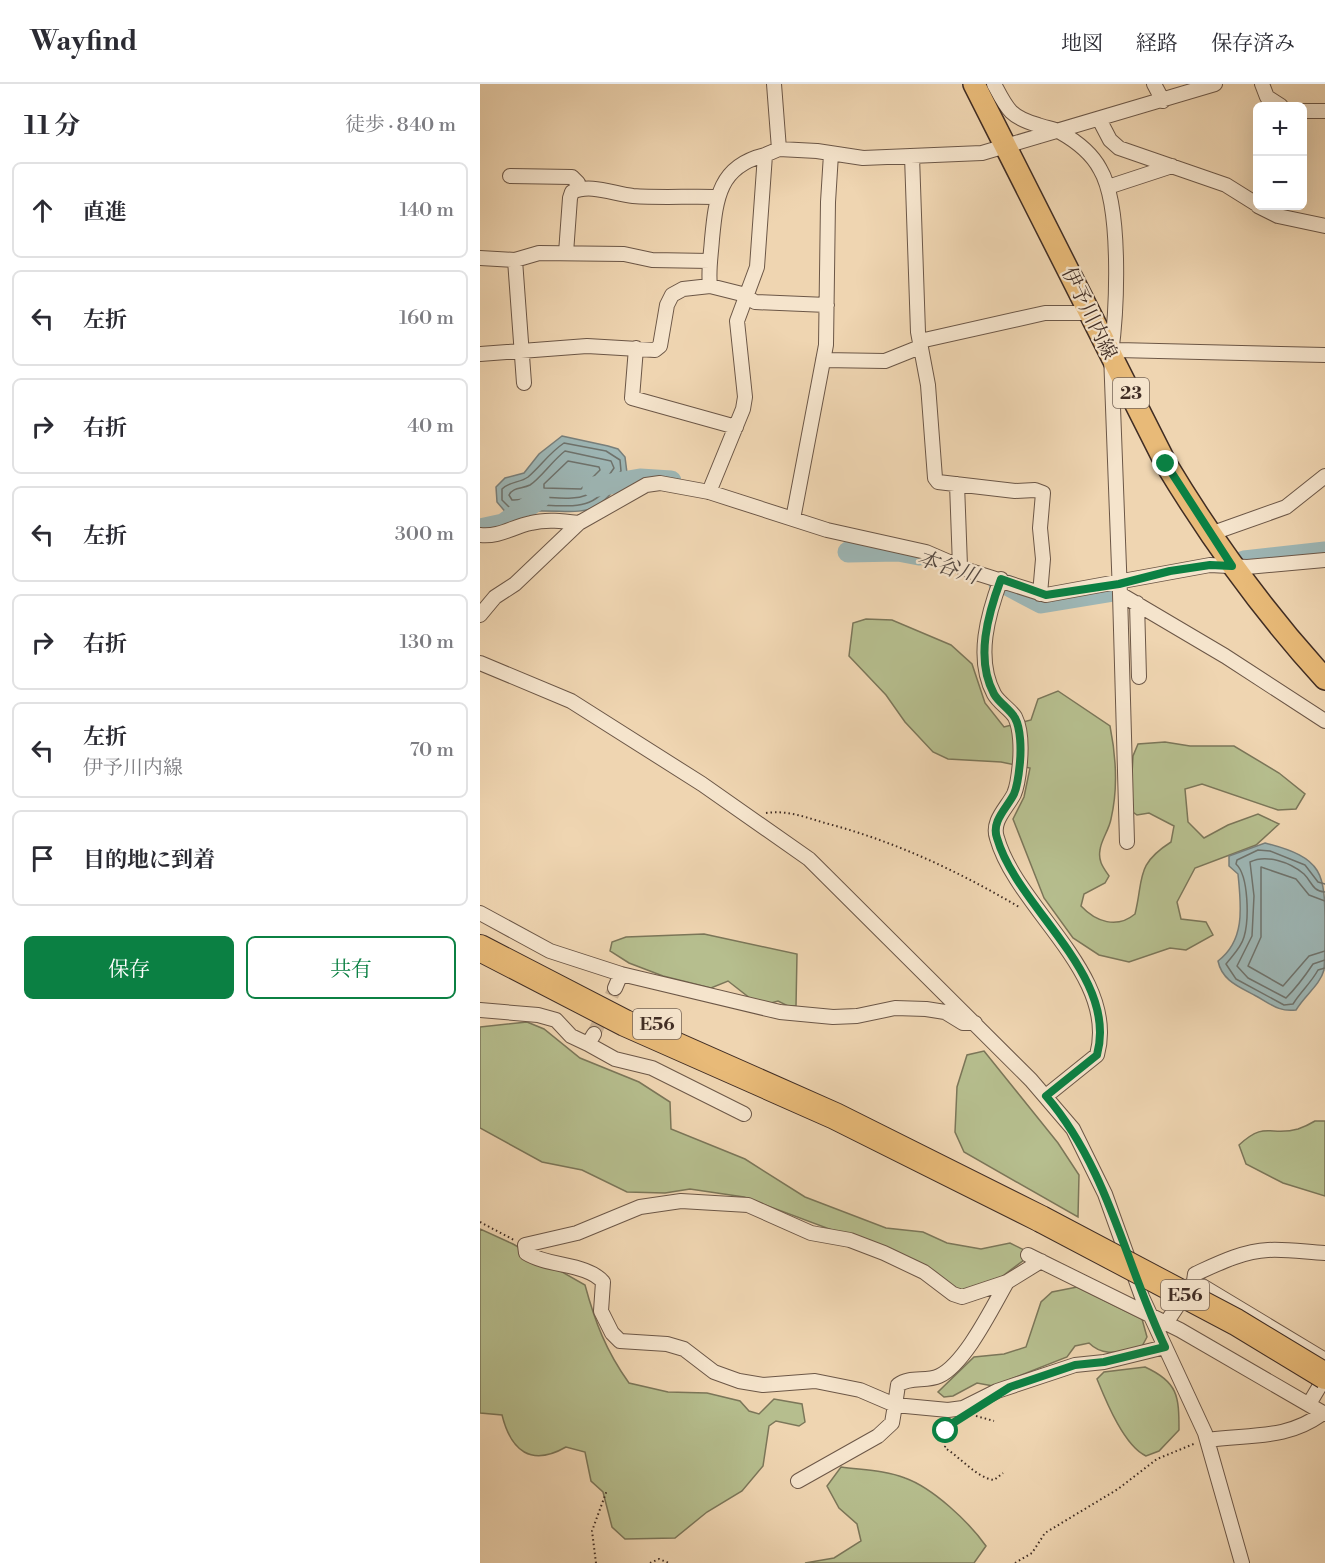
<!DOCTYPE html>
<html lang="ja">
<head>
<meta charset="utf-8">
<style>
	:root { --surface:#fff; --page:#f2f2f3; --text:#2b2b33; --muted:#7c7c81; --line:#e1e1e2; --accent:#0b8043 }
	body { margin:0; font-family:"Libre Bodoni","Noto Serif JP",serif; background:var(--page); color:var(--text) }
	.controls { position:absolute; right:18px; top:18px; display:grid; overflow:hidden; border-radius:9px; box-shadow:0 6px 24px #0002 }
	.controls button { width:54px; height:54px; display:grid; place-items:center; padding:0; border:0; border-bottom:2px solid var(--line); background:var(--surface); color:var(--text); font:30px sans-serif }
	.stop { position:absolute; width:18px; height:18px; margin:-14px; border:4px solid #0b8043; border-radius:50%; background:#fff }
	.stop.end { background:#0b8043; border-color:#fff; box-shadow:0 2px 6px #0008 }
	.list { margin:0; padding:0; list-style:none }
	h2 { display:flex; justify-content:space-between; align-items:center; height:78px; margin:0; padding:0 24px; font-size:26px }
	h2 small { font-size:20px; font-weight:400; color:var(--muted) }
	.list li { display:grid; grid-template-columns:39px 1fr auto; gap:18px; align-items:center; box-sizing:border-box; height:96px; margin:0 12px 12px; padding:0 12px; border:2px solid var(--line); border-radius:9px }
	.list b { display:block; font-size:22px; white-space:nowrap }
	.list p { margin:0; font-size:20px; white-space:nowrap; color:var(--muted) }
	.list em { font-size:20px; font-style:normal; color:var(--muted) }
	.actions { display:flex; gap:12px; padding:18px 24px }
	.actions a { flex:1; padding:14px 0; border:2px solid var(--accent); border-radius:9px; text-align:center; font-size:21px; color:var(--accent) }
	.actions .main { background:var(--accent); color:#fff }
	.icon { flex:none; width:33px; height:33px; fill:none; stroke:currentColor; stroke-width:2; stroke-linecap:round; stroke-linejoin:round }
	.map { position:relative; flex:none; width:845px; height:1479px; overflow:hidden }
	header { display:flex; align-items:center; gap:36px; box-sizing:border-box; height:84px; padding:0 30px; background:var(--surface); border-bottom:2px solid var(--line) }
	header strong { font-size:28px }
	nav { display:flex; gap:33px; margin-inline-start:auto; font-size:21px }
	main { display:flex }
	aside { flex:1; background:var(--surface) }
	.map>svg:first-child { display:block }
</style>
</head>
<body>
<header>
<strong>Wayfind</strong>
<nav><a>地図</a><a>経路</a><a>保存済み</a></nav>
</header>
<main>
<aside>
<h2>11 分<small>徒歩 · 840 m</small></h2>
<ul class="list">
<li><svg class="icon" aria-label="ahead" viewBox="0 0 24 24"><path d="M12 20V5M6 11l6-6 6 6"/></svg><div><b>直進</b></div><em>140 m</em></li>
<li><svg class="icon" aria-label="left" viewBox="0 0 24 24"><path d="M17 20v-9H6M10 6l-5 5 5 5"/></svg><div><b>左折</b></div><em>160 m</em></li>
<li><svg class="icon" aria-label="right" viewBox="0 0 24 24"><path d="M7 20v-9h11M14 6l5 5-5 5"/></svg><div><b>右折</b></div><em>40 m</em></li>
<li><svg class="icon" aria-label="left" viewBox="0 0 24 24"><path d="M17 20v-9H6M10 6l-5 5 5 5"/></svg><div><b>左折</b></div><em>300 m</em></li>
<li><svg class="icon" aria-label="right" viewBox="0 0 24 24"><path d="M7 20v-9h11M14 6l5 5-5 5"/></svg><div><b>右折</b></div><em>130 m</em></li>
<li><svg class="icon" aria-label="left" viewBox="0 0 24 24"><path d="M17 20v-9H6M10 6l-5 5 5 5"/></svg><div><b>左折</b><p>伊予川内線</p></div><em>70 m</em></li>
<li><svg class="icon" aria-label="arrive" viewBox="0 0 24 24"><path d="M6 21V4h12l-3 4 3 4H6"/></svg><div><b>目的地に到着</b></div></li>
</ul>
<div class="actions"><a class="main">保存</a><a>共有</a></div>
</aside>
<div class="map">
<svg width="845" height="1479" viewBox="0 0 845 1479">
	<rect width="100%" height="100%" fill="#efd5b1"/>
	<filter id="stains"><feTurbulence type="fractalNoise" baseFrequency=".00333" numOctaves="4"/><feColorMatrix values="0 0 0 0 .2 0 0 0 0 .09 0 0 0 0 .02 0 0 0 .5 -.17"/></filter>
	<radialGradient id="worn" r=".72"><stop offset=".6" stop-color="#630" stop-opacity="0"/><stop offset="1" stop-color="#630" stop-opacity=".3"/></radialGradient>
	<path fill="#b6be8e" stroke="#7b7659" stroke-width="1.5" d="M386,535l26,1 59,25 21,19 13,39 19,24 27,-7 7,-21 20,-8 52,35c6,30 8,63 1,93 -2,11 -10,21 -11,31 -2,11 3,17 9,26l-4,7 -21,11 -3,12c15,16 36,23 54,8 9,-36 0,-49 36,-72l3,-16 -25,-13 -12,2 -7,-5 3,-54 5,-12 27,-2 25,4h44l45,27 26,21 -9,15 -18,1 -76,-26 -17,5 3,33 16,16 24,-13 30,-11 21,10 -23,21 -61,23 -18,34 4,17 25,3 7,13 -27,15 -16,-2 -41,14 -30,-7 -26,-17 -29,-40 -31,-79 11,-22 6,-29 -29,-6 -53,-3 -15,-7 -28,-30 -19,-27 -37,-39 4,-33z
		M224,850l93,20 -1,52h-8l-10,-5 -14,4 -9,-3 -27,-21 -17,7 -48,-12 -34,-13 -19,-12 2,-9 14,-5z
		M47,938l17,7 36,29 59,24 31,20 1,27 74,30 60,38 81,31 37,4 24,11 34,6 29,-6 22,11 -36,27 -35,10 -65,-37 -152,-57 -54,-8 -25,4 -38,-1 -45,-22 -40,-8 -62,-34v-101z
		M504,967l74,92 21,32 -1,42 -114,-65 -9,-20 2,-45 10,-32z
		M835,1037h10v75l-42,-13 -37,-19 -7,-19c27,-25 31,-8 59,-16 6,-2 12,-5 17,-8z
		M0,1145l33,15 72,41c10,37 21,66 44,98l39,9 39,1 33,8 9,10 10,3 15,-15 28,5 3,18 -6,4 -23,-5 -7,5 -6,40 -21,25 -35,21 -32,26 -50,1 -13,-12 -9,-35 -12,-11 -6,-29 -19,-5c-35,20 -55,4 -64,-32l-22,-2z
		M597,1203l65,32 5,18 -6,11c-20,3 -37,10 -52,-5l-14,3 -8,11 -74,29 -16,-3 -24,13 -9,1 -6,-5 36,-35 30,-3 22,-7 15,-45 11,-10z
		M665,1283c33,15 34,29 34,63l-20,21 -13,5c-22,-10 -40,-55 -49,-77l7,-7z
		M361,1383c21,3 44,3 64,11 28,10 64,44 81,68l-12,17h-169l29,-5 27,-17 -4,-17 -18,-16 -12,-22z"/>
	<path fill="#9db6b5" stroke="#787f7b" stroke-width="1.5" d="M82,352l46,10 10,3 7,8 2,16c-33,48 -41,37 -92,38 -10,0 -17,5 -27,4l-11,-13 -1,-15 9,-9 19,-5 15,-19z
		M785,759c59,15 60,30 60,85 0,13 0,30 -1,42 -4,15 -19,25 -28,40 -18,2 -25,-6 -40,-14 -16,-9 -34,-15 -38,-35 28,-21 23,-56 20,-87l-9,-8v-10z"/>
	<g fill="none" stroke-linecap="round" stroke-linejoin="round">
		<path stroke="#6e726c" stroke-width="1.5" d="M84,359l42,8 14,9 1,11c-28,41 -40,35 -84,34 -10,-1 -19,5 -27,3l-8,-8v-11c8,-8 18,-6 26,-12 13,-11 21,-24 36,-34z
			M85,367l46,10 3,7c-26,39 -39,29 -79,29 -8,0 -16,4 -23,3l-3,-5c4,-8 13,-6 21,-10 10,-6 23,-25 35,-34z
			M88,377l31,6 1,3 -19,19 -37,-1v-4z
			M845,800l-7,-2 -13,-17 -35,-14 -12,-1 -21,10 -1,4c13,12 13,56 8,73 -3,11 -12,19 -18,27l10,15 48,26 9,-1c8,-13 18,-21 25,-34l7,-2
			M845,808c-13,-1 -13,-10 -21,-18 -14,-12 -38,-20 -54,-12l4,34 -2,40 -15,30 11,12 38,20c10,-10 19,-22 27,-34l12,-4
			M845,817l-16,-6 -13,-16 -35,-12v70l-13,29 35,20 26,-30 16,-5"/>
		<path stroke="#9db6b5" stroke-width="21" d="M113,403l47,-8 31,2
			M0,445l23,-5 36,-25
			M368,468l50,-1 21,4
			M764,477l81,-9
			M519,500l8,1 34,18 73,-12"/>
		<path stroke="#ccb395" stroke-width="14" stroke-dasharray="14 7" stroke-linecap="butt" d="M114,950l21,-46"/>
		<defs>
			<path id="street" d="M294,0l5,65
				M514,0c13,25 16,33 44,41 7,3 16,3 22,7 16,9 31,20 40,37 22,37 17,141 11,185l9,240 105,62 100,65
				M674,0l9,17
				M782,0l5,13 14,9
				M822,27h23
				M619,35l11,21 9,8 107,37 32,20
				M432,72l6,176 10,53 7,93 3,4 77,9 20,-1 8,3 -3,35 3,31 -3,35
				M30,92l62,1 6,6v6
				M628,103l64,-21
				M778,122l20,10 47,10
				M86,169l4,-55 2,-6c18,-9 42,2 61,4 28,2 57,0 85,1
				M0,174l35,2 24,-7 85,1 28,6 58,1
				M35,176l9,123
				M230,202c-2,-15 1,-31 2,-47 4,-41 7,-73 53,-84
				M440,257l125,-28h46
				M156,264l-4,50 104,29
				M0,270l107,-8 68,4 5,-4 7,-41 5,-10 11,-6 27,-3 32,8 13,8 72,3
				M631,270l7,-4 207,5
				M343,276l62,1 35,-14
				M477,400l3,82
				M229,408l34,-83 2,-12 -8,-76 20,-54 8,-112 14,-6 38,2 46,7 119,-5 233,-69
				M313,435l33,-174 2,-143 3,-48
				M730,450l76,-27 39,-31
				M0,451c20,2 32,-8 51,-12 15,-4 32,-2 48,0
				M521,495c-13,35 -26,79 -7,115 5,9 16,15 21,23 6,12 6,33 5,45 -1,10 -2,23 -6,32 -7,14 -23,27 -17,44 20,71 122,137 100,217l-51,41
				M640,510l7,248
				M657,519l2,74
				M0,531l15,-18 20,-13 64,-61 67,-38 14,-2 49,9 118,38 99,22 44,19 76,24 164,-30 37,2 78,-7
				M0,579l91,38 131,83 107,75 222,221 42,49 32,65 37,103 63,136 37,130
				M0,829l70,38 71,23 159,38 53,5 24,-1 38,-8 31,1 19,3 18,11h12
				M135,904l6,-14
				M0,926l58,5 18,5 15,16 17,8 6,-10
				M108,960l27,15 37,9 92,46
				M548,1171l152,75 145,84
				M714,1197l131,79
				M527,1198c-15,26 -42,82 -68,94 -13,6 -29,0 -41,9l-3,20 -35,-15 -45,-9 -52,4 -24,-4 -25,-9 -30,-23 -17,-5 -47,-3 -8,-8 -11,-22 2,-29c-16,-19 -54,-15 -77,-29l-1,-8 52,-12 63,-26 41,-6 67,4 63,28 39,7 34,13 40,19 29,22 9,3 45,-15 34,-21
				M686,1239l28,-42 1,-7c22,-10 48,-23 73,-24 19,-1 38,2 57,3
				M829,1320l16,-27
				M727,1356c43,-6 80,0 116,-27
				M318,1397l80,-45 14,-13 3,-18 53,5 15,-2 34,-17 78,-26 29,-3 61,-15"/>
			<path id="primary" d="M494,0l192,380c47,78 97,147 159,215"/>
			<path id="highway" d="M0,864l145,75 210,93 206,103"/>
		</defs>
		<use href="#street" stroke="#6c5747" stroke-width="16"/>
		<use href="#primary" stroke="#402d24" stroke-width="24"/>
		<use href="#highway" stroke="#402d24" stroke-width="28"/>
		<path stroke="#402d24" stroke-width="2" stroke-dasharray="1.5 3" stroke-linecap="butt" d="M286,729c21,-3 39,4 59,10 69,18 133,48 194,84
			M0,1138l34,18
			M496,1332l18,5
			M474,1338l-8,9 -1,17c15,9 32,30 49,32l9,-7
			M116,1479l-4,-32 15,-41
			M170,1479l9,-4 10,4
			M535,1479l17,-10 13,-20 73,-44 39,-30 39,-16"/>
		<use href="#street" stroke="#f5e4cc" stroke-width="14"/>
		<use href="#primary" stroke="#e8ba78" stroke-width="21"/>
		<use href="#highway" stroke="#e8ba78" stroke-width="26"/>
		<defs>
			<path id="highway-bridge" d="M561,1135l195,103 89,54"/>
		</defs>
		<use href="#highway-bridge" stroke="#402d24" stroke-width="28" stroke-linecap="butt"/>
		<use href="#highway-bridge" stroke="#e8ba78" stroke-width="26"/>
	</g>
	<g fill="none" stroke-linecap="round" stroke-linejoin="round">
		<path stroke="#0b8043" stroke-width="8" d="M466,1347l7,-8 57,-36 65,-22 29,-3 61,-15c-40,-84 -57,-179 -119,-251l51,-41c22,-80 -80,-147 -100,-217 -6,-17 10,-30 17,-44 4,-9 5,-22 6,-32 1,-12 1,-33 -5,-44 -5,-9 -16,-15 -21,-24 -19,-35 -6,-80 7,-115l45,16 73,-11 51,-13 40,-6 22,1 -66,-102"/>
	</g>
	<g text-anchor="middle" stroke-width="4.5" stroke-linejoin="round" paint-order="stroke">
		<g fill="#f5e4cc" stroke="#766456" stroke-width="1.5">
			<rect x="633" y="294" width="36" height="30" rx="4.5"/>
			<rect x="153" y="925" width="48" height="30" rx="4.5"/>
			<rect x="681" y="1196" width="48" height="30" rx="4.5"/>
		</g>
		<g font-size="18" font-weight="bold" fill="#402d24">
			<text x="651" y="315">23</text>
			<text x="177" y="946">E56</text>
			<text x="705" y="1217">E56</text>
		</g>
		<g font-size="20" fill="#402d24" stroke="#f5e4cc">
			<text transform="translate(610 229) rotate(64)" y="7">伊予川内線</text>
		</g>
		<g font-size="21" font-style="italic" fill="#534841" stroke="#f5e4cc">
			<text transform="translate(468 483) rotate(19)" y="7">本谷川</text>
		</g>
	</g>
	<rect width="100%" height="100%" filter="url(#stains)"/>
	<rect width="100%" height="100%" fill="url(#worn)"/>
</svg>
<div class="controls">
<button>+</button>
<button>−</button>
</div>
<div class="stop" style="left:466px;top:1347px"></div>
<div class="stop end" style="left:686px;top:380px"></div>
</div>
</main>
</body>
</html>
